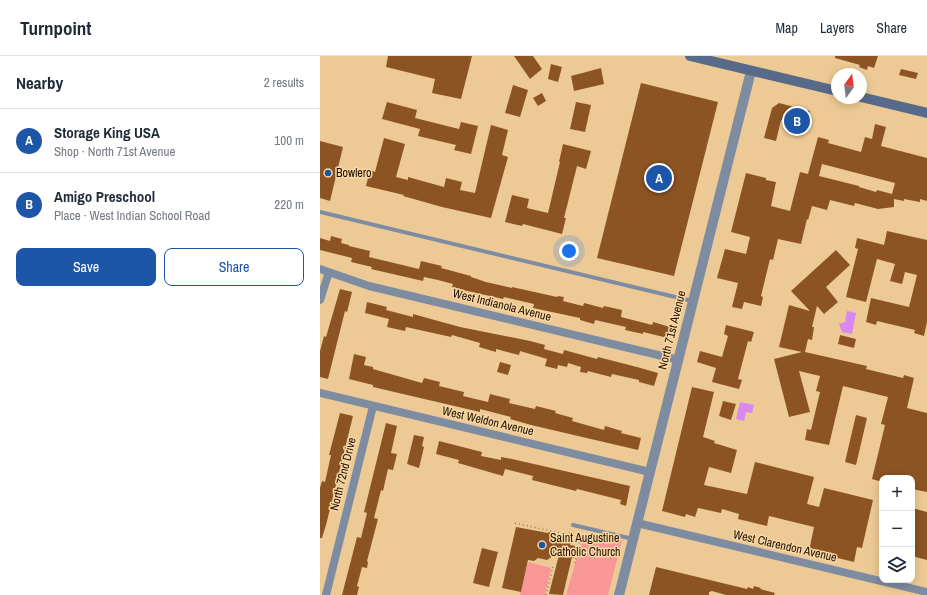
<!DOCTYPE html>
<html lang="en">
<head>
<meta charset="utf-8">
<style>
	:root { --surface:#fff; --page:#f6f6f7; --text:#1f2937; --muted:#747a83; --line:#e0e1e3; --accent:#1d55a7 }
	body { margin:0; font-family:"Archivo Narrow",sans-serif; background:var(--page); color:var(--text) }
	.controls { position:absolute; right:12px; bottom:12px; display:grid; overflow:hidden; border-radius:8px; box-shadow:0 2px 10px #0003 }
	.controls button { width:36px; height:36px; display:grid; place-items:center; padding:0; border:0; border-bottom:1px solid var(--line); background:var(--surface); color:var(--text); font:20px sans-serif }
	.compass { position:absolute; left:511px; top:12px; width:36px; height:36px; border-radius:50%; background:var(--surface); box-shadow:0 2px 10px #0003; rotate:14deg }
	.you { position:absolute; left:249px; top:195px; width:14px; height:14px; margin:-10px; border:3px solid #fff; border-radius:50%; background:#1a73e8; box-shadow:0 0 0 6px #1a73e833 }
	.badge { display:grid; place-items:center; width:26px; height:26px; border-radius:50%; background:var(--accent); color:#fff; font-size:13px; font-weight:700 }
	.pin { position:absolute; translate:-50% -50%; border:2px solid #fff; box-shadow:0 1px 4px #0006 }
	.list { margin:0; padding:0; list-style:none }
	h2 { display:flex; justify-content:space-between; align-items:center; height:52px; margin:0; padding:0 16px; font-size:17px }
	h2 small { font-size:13px; font-weight:400; color:var(--muted) }
	.list li { display:grid; grid-template-columns:26px 1fr auto; gap:12px; align-items:center; box-sizing:border-box; height:64px; padding:0 16px; border-top:1px solid var(--line) }
	.list b { display:block; font-size:15px; white-space:nowrap }
	.list p { margin:0; font-size:13px; white-space:nowrap; color:var(--muted) }
	.list em { font-size:13px; font-style:normal; color:var(--muted) }
	.actions { display:flex; gap:8px; padding:12px 16px }
	.actions a { flex:1; padding:9px 0; border:1px solid var(--accent); border-radius:8px; text-align:center; font-size:14px; color:var(--accent) }
	.actions .main { background:var(--accent); color:#fff }
	.icon { flex:none; width:22px; height:22px; fill:none; stroke:currentColor; stroke-width:2; stroke-linecap:round; stroke-linejoin:round }
	.map { position:relative; flex:none; width:607px; height:539px; overflow:hidden }
	header { display:flex; align-items:center; gap:24px; box-sizing:border-box; height:56px; padding:0 20px; background:var(--surface); border-bottom:1px solid var(--line) }
	header strong { font-size:19px }
	nav { display:flex; gap:22px; margin-inline-start:auto; font-size:14px }
	main { display:flex }
	aside { flex:1; background:var(--surface) }
	.map>svg:first-child { display:block }
</style>
</head>
<body>
<header>
<strong>Turnpoint</strong>
<nav><a>Map</a><a>Layers</a><a>Share</a></nav>
</header>
<main>
<aside>
<h2>Nearby<small>2 results</small></h2>
<ul class="list">
<li><span class="badge">A</span><div><b>Storage King USA</b><p>Shop · North 71st Avenue</p></div><em>100 m</em></li>
<li><span class="badge">B</span><div><b>Amigo Preschool</b><p>Place · West Indian School Road</p></div><em>220 m</em></li>
</ul>
<div class="actions"><a class="main">Save</a><a>Share</a></div>
</aside>
<div class="map">
<svg width="607" height="539" viewBox="0 0 607 539">
	<rect width="100%" height="100%" fill="#edca95"/>
	<path fill="#f99698" d="M275,479l27,5 -14,55h-42l17,-58 5,1z
		M208,506l23,6 -6,27h-25z"/>
	<path fill="#d889ef" d="M527,255l9,2 -4,21 -10,-2 -3,-8 6,-2z
		M420,346l14,3 -2,8 -6,-1 -2,9 -8,-2z"/>
	<path fill="#8c5423" fill-rule="evenodd" d="M68,0h84l-11,43 -29,-6 3,-14 -49,-12z
		M194,0h19l9,13 -12,10z
		M515,0h43l-4,12 -6,-2 -1,4 -8,-3 1,-2 -25,-7z
		M231,8l11,3 -4,15 -10,-3z
		M281,12l3,16 -30,7 -3,-15z
		M581,13l17,4 -2,6 -17,-4z
		M321,27l77,19 -44,174 -77,-18z
		M193,29l15,5 -8,27 -15,-4z
		M222,37l4,8 -8,5 -5,-8z
		M67,46l30,8 -2,8 44,11 2,-7 17,4 -7,28 -17,-4 2,-5 -38,-9 2,-7 -38,-10z
		M256,46l15,3 -6,27 -15,-3z
		M459,47l31,8 -4,15 -25,-6 -5,21 -12,-3 8,-30z
		M555,68l11,3 -5,19 46,12v43l-7,-2v3l-16,-3v2l-10,-2v8l-16,2 -23,-6 -1,3 -24,-6 -3,10 -15,-4 -4,14 -1,-1 -6,25 -23,-5 -5,21 -3,-1 -9,37 2,1 -2,9 -17,-4 -2,7 -10,-2 6,-24 -21,-5 8,-29 21,5 4,-17 -19,-5 15,-59 20,5v2l10,2 -5,24 19,5 10,-39 8,2 10,-37 11,3 -1,3 33,9 4,-15 7,2zM502,108l73,19 -3,11 -15,-4 -1,2 -17,-5v-1l-40,-10z
		M171,69l17,5 -6,25 6,2 -17,61 -49,-11 -39,-11 1,-1 -38,-9 4,-16 5,2 9,-34 21,6 -9,33 12,3v-3l36,10 2,-9 16,4 -2,8 15,3z
		M0,85l23,6 -13,54 -10,-3z
		M243,88l28,7 -5,18 -9,-3 -13,52h2l-4,16 -39,-10 -1,2 -17,-4 7,-27 17,4 -2,9 21,5 12,-51h-1z
		M567,175l40,9v82l-3,14 -10,-3 1,-3 -38,-9 -1,4 -10,-3 5,-24 38,9 8,-32 -12,-3 -3,12 -12,-3 5,-17 -18,-5 -11,43 -20,-5 12,-48 -3,-1 2,-10 27,7z
		M11,180l11,3 -1,4 8,2v1l21,5 -1,6 50,12 2,-8 21,5 -1,2 30,8v1l15,5 26,6v-1l45,10 1,-1 6,1 -1,4 20,5 1,-3 19,5 1,-2 18,4 -1,7 31,8 1,-3 17,5 -2,11 -25,-6v2l-18,-4 1,-3 -31,-7 -1,4 -14,-4v-2l-47,-10 1,-4 -30,-7 -1,2 -40,-9 -11,-3 1,-3 -15,-4 -14,-3 -1,4 -52,-12 1,-2 -21,-5 1,-4 -32,-8v-12l10,3z
		M516,194l14,15 -24,22 12,15 -14,12 -7,-8 -5,21h2l-2,13 -4,-1 -3,13 62,14 -1,3 37,9 1,-3 10,3 -7,30 20,5v79l-15,-3v-11h-30v4l-10,-3 13,-54 -4,-1 7,-27 -45,-11 -14,59 -24,-5 2,-11 4,1 9,-38 -4,-1 4,-15 -21,-5 11,41 -21,5 -15,-58 28,-7 -23,-5 10,-42 21,6 -19,-20z
		M20,233l12,3 -5,20 -2,-1 -17,68 -8,-2v-26l4,-15 2,1z
		M47,246l20,5 -1,3 27,7v-3l47,13 70,14 15,4 -1,4 19,5 1,-4 33,9 1,-2 39,10 21,6 -4,13 -15,-4v-2l-27,-6 -1,3 -23,-6 -1,2 -7,-1 1,-5 -13,-4 -1,4 -9,-2 -1,4 -12,-3 2,-7 -27,-8 -1,4 -23,-6v3l-17,-5 1,-4 -28,-8 -1,2 -45,-10 -1,4 -18,-4 2,-8 -24,-6z
		M406,269l28,7 -3,10 -3,-1 -10,38 4,1 -3,9 -27,-7 4,-14 -19,-6 3,-11 22,6 6,-21 -4,-2z
		M520,279l16,4 -2,9 -16,-4z
		M34,298l12,3 -2,8 9,2v2l49,14 2,-5 16,4 -1,4 25,6 -1,4 25,6 2,-8 20,5 -1,4 26,6 1,-3 20,5 -1,2 18,5 -1,3 32,9 1,-4 17,5 -1,2 20,5 -3,12 -107,-25 -21,-6 1,-2 -31,-8v3l-107,-25v-2l-24,-6z
		M180,306l11,3 -3,10 -11,-3z
		M372,331l22,5 -11,45 12,4 -1,2 23,7 -6,23 -22,-6 -5,18 43,9 8,-32 59,15 -7,27 12,3 5,-19 49,12 -11,48 -5,-1 -3,15 -45,-11 5,-24 -45,-11 -2,10 -29,-7 1,-5 -17,-5 -1,4 -23,-5 -3,9 -9,-3 -1,3 -23,-6z
		M403,345l13,3 -5,16 -12,-4z
		M20,357l13,3 -27,109 -4,13h-2v-50l2,-7 3,1 6,-27h-2z
		M536,359l11,3 -11,47 -11,-3z
		M66,367l11,3 -6,27 6,1 -4,16 -5,-1 -5,22 -2,-1 -7,28 4,1 -11,42 1,1 -1,6 -5,-1 -5,19 2,1 -2,8h-15l15,-58 4,1 6,-25 -3,-1z
		M94,379l10,2 -2,9 2,1 -5,21 -12,-4z
		M119,385l43,11 -1,4 20,4v-3l11,2 118,27 -4,20 -6,-2 1,-4 -44,-11 -1,2 -44,-11 1,-4 -28,-7 -2,7 -45,-13 1,-3 -23,-6z
		M592,452l15,4v48l-15,-4z
		M196,471l32,6 1,-1 6,2 1,2 16,4 -2,5 5,1v1l2,1 -3,10 -2,-1 -9,38 -14,-1 11,-43 -13,9 -9,-2 -4,3 -6,-1 -7,32 -19,-4z
		M162,492l16,4 -9,35 -16,-4z
		M336,511l91,22 1,-2 5,2 1,-3 7,2 -1,1 15,4 -1,2h-48l-14,-4 -3,1v3h-60z"/>
	<g fill="none" stroke-linecap="round" stroke-linejoin="round">
		<path stroke="#937a55" stroke-width="1.5" stroke-dasharray="1 3" stroke-linecap="butt" d="M195,467l50,11 2,-2 21,5
			M255,507l6,-28
			M226,539l7,-29"/>
		<path stroke="#7e8ca1" stroke-width="4" d="M0,156l372,89
			M253,469l60,14"/>
		<path stroke="#7e8ca1" stroke-width="8" d="M0,213l49,17 310,74
			M0,244l9,-28
			M0,337l330,79
			M317,467l290,69
			M6,539l47,-189"/>
		<path stroke="#7e8ca1" stroke-width="10" d="M299,539l132,-524"/>
		<path stroke="#576b89" stroke-width="10" d="M370,0l147,35
			M541,41l66,16"/>
	</g>
	<g fill="#1d55a7" stroke="#fad7a2" stroke-width="1.5">
		<circle cx="8" cy="117" r="4"/>
		<circle cx="222" cy="489" r="4"/>
	</g>
	<g text-anchor="middle" stroke-width="3" stroke-linejoin="round" paint-order="stroke">
		<g font-size="12" fill="#1c1000" stroke="#fad7a2" text-anchor="start">
			<text x="16" y="121">Bowlero</text>
			<text x="230" y="486">Saint Augustine<tspan x="230" dy="14">Catholic Church</tspan></text>
		</g>
		<g font-size="12" fill="#1c1000" stroke="#fad7a2">
			<text transform="translate(182 249) rotate(14)" y="4">West Indianola Avenue</text>
			<text transform="translate(352 274) rotate(-76)" y="4">North 71st Avenue</text>
			<text transform="translate(168 365) rotate(13)" y="4">West Weldon Avenue</text>
			<text transform="translate(23 418) rotate(-76)" y="4">North 72nd Drive</text>
			<text transform="translate(465 490) rotate(13)" y="4">West Clarendon Avenue</text>
		</g>
	</g>
</svg>
<div class="controls">
<button>+</button>
<button>−</button>
<button><svg class="icon" aria-label="layers" viewBox="0 0 24 24"><path d="M12 4l9 5-9 5-9-5zM3 14l9 5 9-5"/></svg></button>
</div>
<svg class="compass" viewBox="-18 -18 36 36"><path d="M0-13l5 13h-10z" fill="#e53935"/><path d="M0 13l5-13h-10z" fill="#747a83"/></svg>
<div class="you"></div>
<div class="pin badge" style="left:339px;top:122px">A</div>
<div class="pin badge" style="left:477px;top:65px">B</div>
</div>
</main>
</body>
</html>
